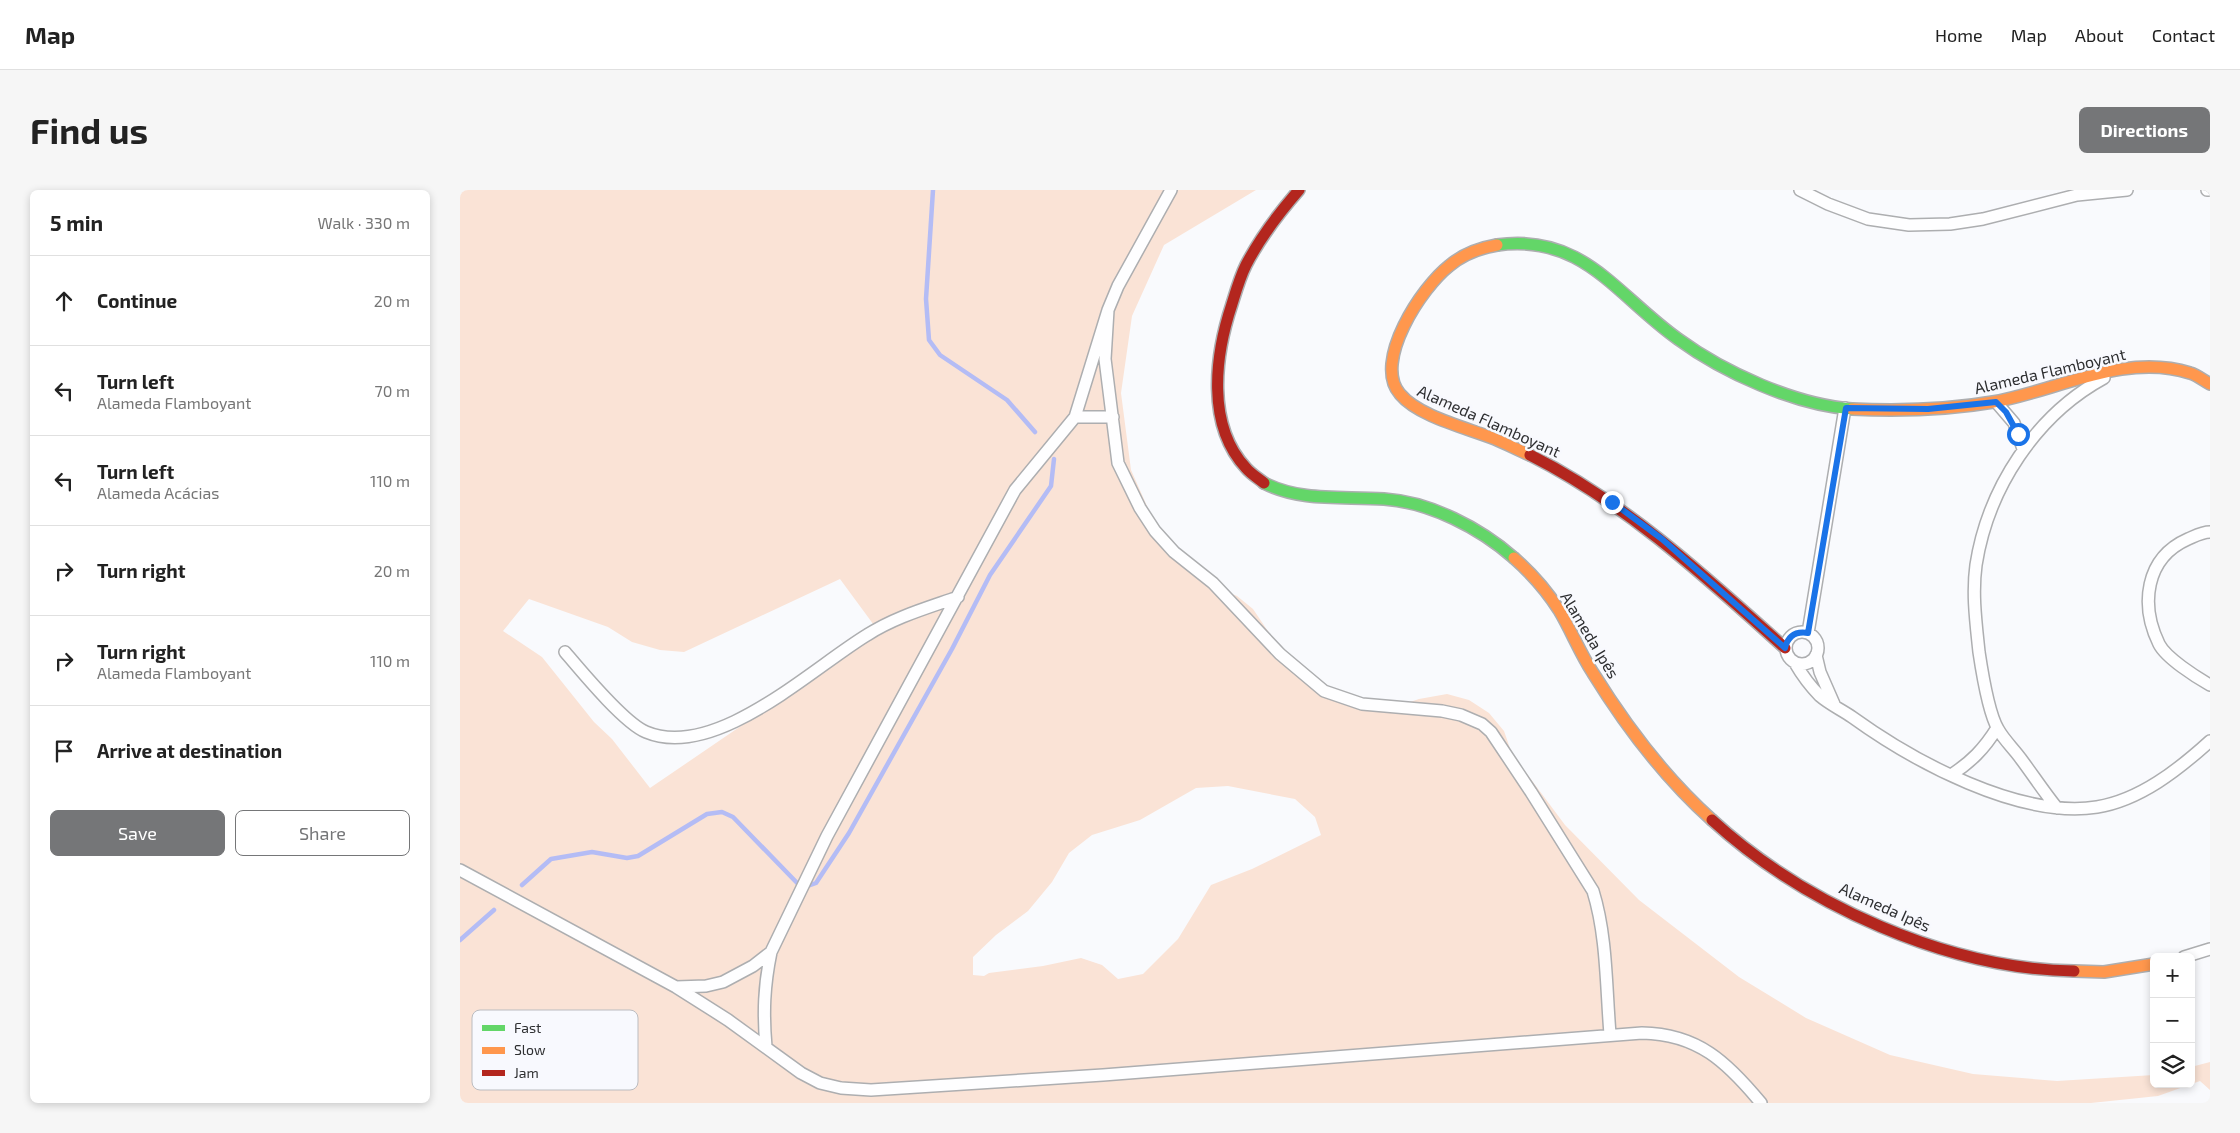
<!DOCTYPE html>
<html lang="en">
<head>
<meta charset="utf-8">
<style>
	:root { --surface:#fff; --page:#f6f6f6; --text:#222; --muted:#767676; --line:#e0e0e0; --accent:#757678 }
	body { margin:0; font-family:"Exo 2",sans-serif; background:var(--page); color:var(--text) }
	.controls { position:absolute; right:15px; bottom:15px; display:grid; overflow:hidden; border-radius:8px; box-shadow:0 2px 8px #0003 }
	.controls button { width:45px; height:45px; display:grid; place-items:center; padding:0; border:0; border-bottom:1px solid var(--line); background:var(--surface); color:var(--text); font:25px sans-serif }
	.stop { position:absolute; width:15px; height:15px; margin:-11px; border:4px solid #1a73e8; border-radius:50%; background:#fff }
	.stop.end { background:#1a73e8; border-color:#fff; box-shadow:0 1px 5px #0008 }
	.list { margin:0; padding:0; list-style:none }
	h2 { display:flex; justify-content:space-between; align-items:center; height:65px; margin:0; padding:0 20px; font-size:21px }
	h2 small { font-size:16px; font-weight:400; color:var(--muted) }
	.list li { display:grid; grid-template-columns:32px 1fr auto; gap:15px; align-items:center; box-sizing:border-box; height:90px; padding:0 20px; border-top:1px solid var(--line) }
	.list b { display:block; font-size:19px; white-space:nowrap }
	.list p { margin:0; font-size:16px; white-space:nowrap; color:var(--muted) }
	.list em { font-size:16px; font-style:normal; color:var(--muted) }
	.actions { display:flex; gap:10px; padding:15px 20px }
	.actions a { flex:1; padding:11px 0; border:1px solid var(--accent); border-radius:8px; text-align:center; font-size:18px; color:var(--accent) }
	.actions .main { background:var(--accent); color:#fff }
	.icon { flex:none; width:28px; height:28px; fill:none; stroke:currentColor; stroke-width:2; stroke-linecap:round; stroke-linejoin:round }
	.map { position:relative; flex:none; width:1750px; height:913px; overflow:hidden; border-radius:8px }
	header { display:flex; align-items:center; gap:30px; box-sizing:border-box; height:70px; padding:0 25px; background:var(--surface); border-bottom:1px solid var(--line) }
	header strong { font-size:24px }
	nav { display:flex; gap:28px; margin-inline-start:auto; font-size:18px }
	.intro { display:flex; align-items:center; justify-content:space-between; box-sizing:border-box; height:120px; padding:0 30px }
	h1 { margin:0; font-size:35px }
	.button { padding:12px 22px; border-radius:8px; background:var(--accent); color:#fff; font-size:18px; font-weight:700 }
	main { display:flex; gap:30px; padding:0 30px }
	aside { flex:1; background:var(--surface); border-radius:8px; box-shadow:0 2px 8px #0003 }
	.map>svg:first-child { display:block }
</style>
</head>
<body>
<header>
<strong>Map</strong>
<nav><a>Home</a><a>Map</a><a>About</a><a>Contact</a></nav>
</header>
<div class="intro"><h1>Find us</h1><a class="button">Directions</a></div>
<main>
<aside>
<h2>5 min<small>Walk · 330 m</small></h2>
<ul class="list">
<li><svg class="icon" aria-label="ahead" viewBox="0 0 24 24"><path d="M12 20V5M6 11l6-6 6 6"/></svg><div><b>Continue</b></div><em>20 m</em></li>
<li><svg class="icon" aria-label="left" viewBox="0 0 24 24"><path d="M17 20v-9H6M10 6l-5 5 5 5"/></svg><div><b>Turn left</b><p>Alameda Flamboyant</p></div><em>70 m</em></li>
<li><svg class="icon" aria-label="left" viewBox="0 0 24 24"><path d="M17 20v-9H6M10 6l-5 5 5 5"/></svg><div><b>Turn left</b><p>Alameda Acácias</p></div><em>110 m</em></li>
<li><svg class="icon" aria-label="right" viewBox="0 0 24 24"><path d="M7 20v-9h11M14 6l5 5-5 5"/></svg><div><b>Turn right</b></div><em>20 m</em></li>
<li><svg class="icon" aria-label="right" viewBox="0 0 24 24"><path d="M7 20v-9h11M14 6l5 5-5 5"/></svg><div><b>Turn right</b><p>Alameda Flamboyant</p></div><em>110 m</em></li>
<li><svg class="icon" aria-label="arrive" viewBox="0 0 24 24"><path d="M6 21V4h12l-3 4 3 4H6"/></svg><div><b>Arrive at destination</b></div></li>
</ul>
<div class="actions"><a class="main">Save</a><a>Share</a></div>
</aside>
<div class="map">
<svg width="1750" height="913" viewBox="0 0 1750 913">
	<rect width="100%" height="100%" fill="#f9fafd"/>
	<path fill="#fae3d6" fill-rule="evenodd" d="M0,0h796l-92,55 -32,71 -11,77 10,77 32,72 45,42 29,12 16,13 35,52 33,25 38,16 42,3 18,-6 28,-5 22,6 20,13 15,18 8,23 53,71 74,75 100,77 67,41 84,37 83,19 84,7 97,-6v9h37v-17l19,-5v28l-10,-9 -42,15 -67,7h-1631zM380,389l39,53 -229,156 -38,-49 -18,-17 -52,-65 -39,-26 26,-32 79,28 24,15 28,8 24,2zM768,596l67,13 20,18 6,18 -69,34 -41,16 -33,54 -35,35 -25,5 -16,-14 -21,-7 -38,8 -54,7 -5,3 -11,-1v-18l23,-22 32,-24 24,-29 17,-29 23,-18 48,-15 56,-32z"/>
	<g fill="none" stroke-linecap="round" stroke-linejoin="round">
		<path stroke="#b4bcf5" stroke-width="4.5" d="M473,0l-7,109 3,41 11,15 67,45 28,32
			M62,695l29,-26 41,-7 35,6 11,-2 69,-42 15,-2 11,5 68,70
			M345,697l11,-4 33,-50 103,-184 38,-74 61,-89 3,-27
			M0,750l34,-30"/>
		<defs>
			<path id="street" d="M1340,0l28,14 40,15 41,6 41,-1 33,-5 94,-24 50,-5
				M1747,0h3
				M648,120l-3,49 13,104 22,45 15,23 19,21 39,31 67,71 44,37 38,13 80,7 19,4 21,9 9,8 40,60 62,99c14,45 13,96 17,143
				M1536,212l18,21 9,26
				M615,227h38
				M1750,342c-8,0 -15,4 -22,7 -43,19 -48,66 -29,105 7,14 37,33 51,41
				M1326 458a16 16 0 1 1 32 0a16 16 0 1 1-32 0Z
				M1348,443l37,-225
				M105,462c17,20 59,71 81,80 69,29 165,-63 221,-97 28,-18 60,-27 91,-38
				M1356,465l4,17 14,32
				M1335,473c7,12 15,23 25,33 9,8 22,14 32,21 61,44 167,102 245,90 43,-7 81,-37 113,-66
				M1491,585c20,-13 33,-26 46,-47
				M1597,618c-13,-16 -24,-33 -36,-49 -7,-10 -17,-19 -23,-30 -10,-17 -16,-57 -19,-77 -3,-29 -7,-58 -3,-87 12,-77 60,-150 128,-187
				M0,680l216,117 52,33 73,53 19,10 21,5 30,2 232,-15 539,-42c56,1 85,29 119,70
				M1724,767l26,-8
				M216,797l30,-1 17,-4 30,-16 18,-14 56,-116 188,-346 60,-73 33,-107 10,-24 53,-96
				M306,857c-3,-34 -2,-61 5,-95"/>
			<path id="fast" d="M1037,55c86,-12 119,50 181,94 45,33 117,66 174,70
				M804,293c37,19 79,13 120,16 46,3 96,29 130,59"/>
			<path id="slow" d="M1037,55c-17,3 -34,9 -48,21 -27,21 -77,96 -49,128 19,23 68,34 95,45 12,5 23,11 35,16
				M1392,219c46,2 95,1 141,-7 63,-11 132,-50 197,-29 7,2 13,7 20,11
				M1054,368c17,15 33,33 45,52 12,20 21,43 34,63 34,55 71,104 119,147
				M1614,781l30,1 50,-8"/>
			<path id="jam" d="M1070,265c96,48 176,122 255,193
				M804,293c-6,-5 -13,-9 -18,-15 -40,-43 -31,-113 -14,-164 4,-13 8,-27 14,-39 14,-27 33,-52 53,-75
				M1252,630c93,85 236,149 362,151"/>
		</defs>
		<use href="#street" stroke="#adaeb0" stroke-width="14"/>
		<use href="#fast" stroke="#adaeb0" stroke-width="14"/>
		<use href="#slow" stroke="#adaeb0" stroke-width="14"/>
		<use href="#jam" stroke="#adaeb0" stroke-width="14"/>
		<use href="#street" stroke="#fefeff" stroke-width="11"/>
		<use href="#fast" stroke="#63d668" stroke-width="11"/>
		<use href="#slow" stroke="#ff974d" stroke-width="11"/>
		<use href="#jam" stroke="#b3261e" stroke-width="11"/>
	</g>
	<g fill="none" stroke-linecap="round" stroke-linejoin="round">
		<path stroke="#1a73e8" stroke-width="6" d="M1152,312l50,37 123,109c3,-12 11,-17 23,-15l38,-225 82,1 68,-7 10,10 12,22"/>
	</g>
	<g text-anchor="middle" stroke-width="5" stroke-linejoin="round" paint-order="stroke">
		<g font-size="16" fill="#2e2f31" stroke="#f8f9fe">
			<text transform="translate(1590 181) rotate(-13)" y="6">Alameda Flamboyant</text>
			<text transform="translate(1029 231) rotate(24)" y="6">Alameda Flamboyant</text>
			<text transform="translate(1130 445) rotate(59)" y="6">Alameda Ipês</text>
			<text transform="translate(1425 717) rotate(24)" y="6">Alameda Ipês</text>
		</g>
	</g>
	<rect x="12" y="820" width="166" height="80" rx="8" fill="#f8f9fe" stroke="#bbbcc0" stroke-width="1"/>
	<rect x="22" y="835" width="23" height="6" fill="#63d668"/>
	<rect x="22" y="857" width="23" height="7" fill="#ff974d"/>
	<rect x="22" y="880" width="23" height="6" fill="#b3261e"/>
	<g font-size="14" fill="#2e2f31">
		<text x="54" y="843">Fast</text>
		<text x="54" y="865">Slow</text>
		<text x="54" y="888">Jam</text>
	</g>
</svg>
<div class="controls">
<button>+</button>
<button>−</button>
<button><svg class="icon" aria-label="layers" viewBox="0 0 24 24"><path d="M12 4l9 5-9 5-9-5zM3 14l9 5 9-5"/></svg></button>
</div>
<div class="stop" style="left:1558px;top:244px"></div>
<div class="stop end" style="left:1152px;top:312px"></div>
</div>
</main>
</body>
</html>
